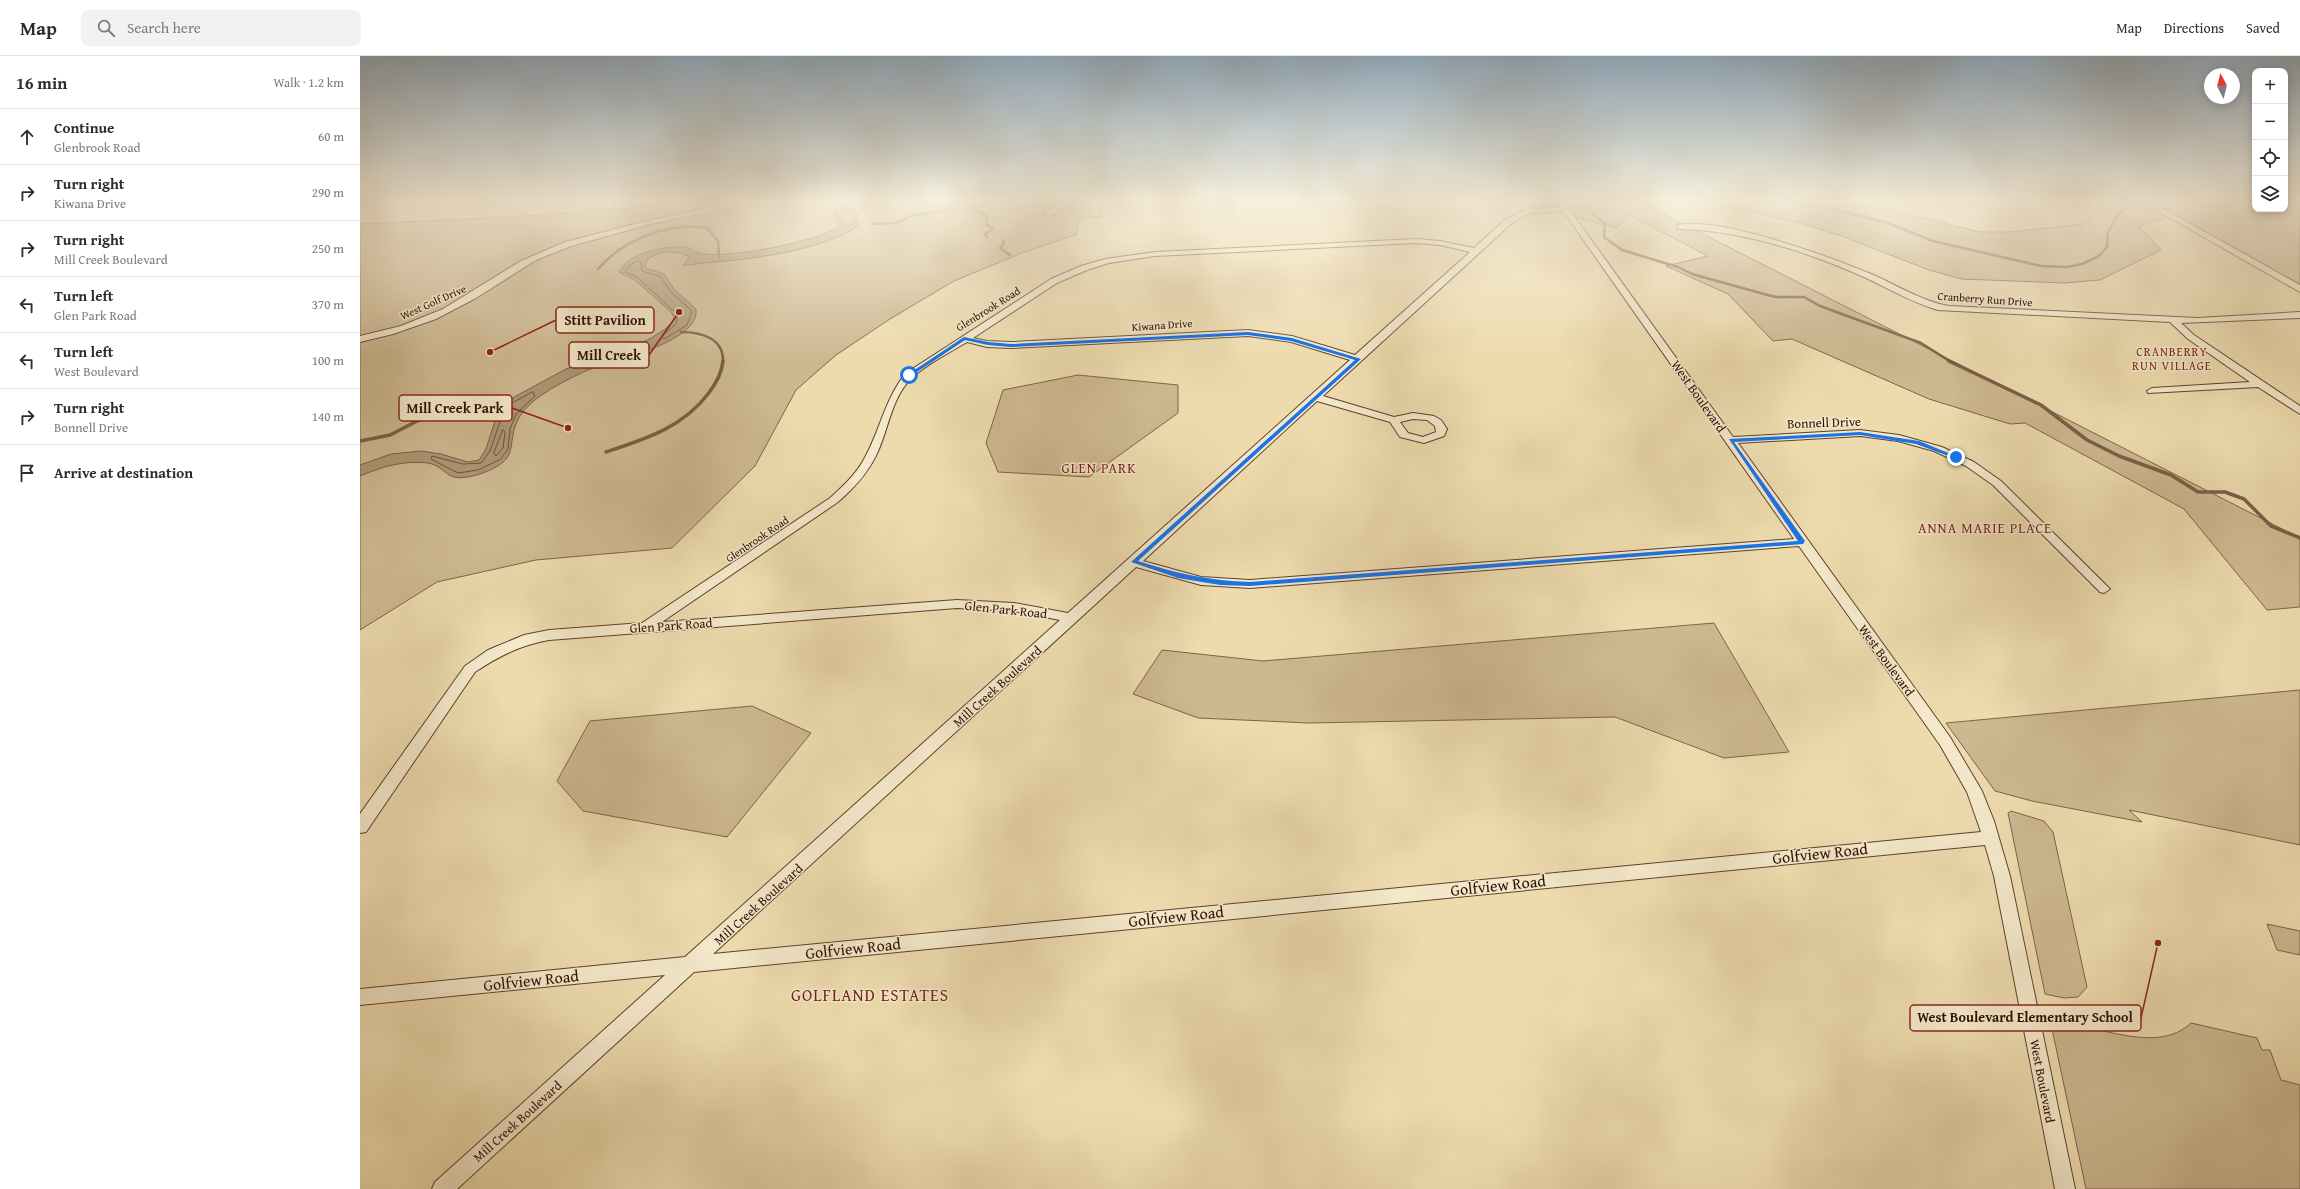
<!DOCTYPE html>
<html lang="en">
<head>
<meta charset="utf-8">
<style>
	:root { --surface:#fff; --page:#f2f2f3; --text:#2b2b33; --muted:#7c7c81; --line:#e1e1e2 }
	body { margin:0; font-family:"Gentium Book Plus",serif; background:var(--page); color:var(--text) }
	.controls { position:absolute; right:12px; top:12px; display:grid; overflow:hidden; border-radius:8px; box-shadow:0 2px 10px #0003 }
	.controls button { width:36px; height:36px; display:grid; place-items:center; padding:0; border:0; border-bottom:1px solid var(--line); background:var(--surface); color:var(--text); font:20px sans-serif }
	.compass { position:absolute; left:1844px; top:12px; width:36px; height:36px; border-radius:50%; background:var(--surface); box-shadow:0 2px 10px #0003; rotate:353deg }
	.stop { position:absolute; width:12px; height:12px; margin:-9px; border:3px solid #1a73e8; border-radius:50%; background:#fff }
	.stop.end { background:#1a73e8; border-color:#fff; box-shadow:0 1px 4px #0008 }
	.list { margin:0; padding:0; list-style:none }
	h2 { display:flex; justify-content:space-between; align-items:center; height:52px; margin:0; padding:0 16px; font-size:17px }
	h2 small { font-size:13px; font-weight:400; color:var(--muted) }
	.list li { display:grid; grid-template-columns:26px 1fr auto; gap:12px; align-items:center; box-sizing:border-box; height:56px; padding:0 16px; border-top:1px solid var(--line) }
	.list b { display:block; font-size:15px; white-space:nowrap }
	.list p { margin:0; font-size:13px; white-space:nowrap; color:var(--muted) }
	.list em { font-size:13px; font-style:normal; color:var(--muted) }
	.icon { flex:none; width:22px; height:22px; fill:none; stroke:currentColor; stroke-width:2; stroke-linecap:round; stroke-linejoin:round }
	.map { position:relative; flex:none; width:1940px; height:1133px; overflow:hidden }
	header { display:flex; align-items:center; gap:24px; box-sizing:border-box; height:56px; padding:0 20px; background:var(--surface); border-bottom:1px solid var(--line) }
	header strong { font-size:19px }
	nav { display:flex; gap:22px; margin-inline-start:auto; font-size:14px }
	.search { width:280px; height:36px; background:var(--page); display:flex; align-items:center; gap:10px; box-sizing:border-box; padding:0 14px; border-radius:8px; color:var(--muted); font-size:15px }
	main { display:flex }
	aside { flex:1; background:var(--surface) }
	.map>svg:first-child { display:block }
</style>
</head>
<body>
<header>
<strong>Map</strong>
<div class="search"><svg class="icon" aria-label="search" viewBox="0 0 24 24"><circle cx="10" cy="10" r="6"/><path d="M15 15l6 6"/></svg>Search here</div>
<nav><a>Map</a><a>Directions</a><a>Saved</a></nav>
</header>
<main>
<aside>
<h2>16 min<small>Walk · 1.2 km</small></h2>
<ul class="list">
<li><svg class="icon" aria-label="ahead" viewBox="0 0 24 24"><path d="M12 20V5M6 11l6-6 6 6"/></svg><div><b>Continue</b><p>Glenbrook Road</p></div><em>60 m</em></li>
<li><svg class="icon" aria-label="right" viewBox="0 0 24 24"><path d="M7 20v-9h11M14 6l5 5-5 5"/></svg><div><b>Turn right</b><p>Kiwana Drive</p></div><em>290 m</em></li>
<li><svg class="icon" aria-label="right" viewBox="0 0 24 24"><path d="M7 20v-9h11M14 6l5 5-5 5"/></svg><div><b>Turn right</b><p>Mill Creek Boulevard</p></div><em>250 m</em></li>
<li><svg class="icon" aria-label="left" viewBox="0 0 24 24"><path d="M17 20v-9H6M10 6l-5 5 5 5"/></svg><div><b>Turn left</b><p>Glen Park Road</p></div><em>370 m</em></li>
<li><svg class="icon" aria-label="left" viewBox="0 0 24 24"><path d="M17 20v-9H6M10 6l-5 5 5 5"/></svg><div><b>Turn left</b><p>West Boulevard</p></div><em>100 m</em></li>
<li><svg class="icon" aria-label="right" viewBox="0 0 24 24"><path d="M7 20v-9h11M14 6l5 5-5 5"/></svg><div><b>Turn right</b><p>Bonnell Drive</p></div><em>140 m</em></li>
<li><svg class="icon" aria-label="arrive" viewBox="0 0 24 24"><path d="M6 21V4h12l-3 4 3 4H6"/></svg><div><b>Arrive at destination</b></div></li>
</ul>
</aside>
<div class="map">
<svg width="1940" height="1133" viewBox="0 0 1940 1133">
	<rect width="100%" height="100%" fill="#eddbae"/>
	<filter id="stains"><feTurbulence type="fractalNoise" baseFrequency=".005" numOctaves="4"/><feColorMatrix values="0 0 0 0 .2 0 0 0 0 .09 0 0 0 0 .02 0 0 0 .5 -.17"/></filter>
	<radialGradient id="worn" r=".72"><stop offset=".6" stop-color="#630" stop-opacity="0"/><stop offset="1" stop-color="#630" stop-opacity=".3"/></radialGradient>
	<path fill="#cdb891" stroke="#7e634a" d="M349,143h400l-7,5 -1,13 -22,1 -2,16 -55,19 -68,28 -64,38 -54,36 -40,35 -41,76 -83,82 -136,12 -99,22 -77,48v-406c117,-5 233,-10 349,-25z
		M1155,143h125l-5,2 15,6 650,331v69l-33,3 -83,-101 -159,-86 -15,1 -81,-25 -137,-60 -19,2 -45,-47 -62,-28 42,-10 -79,-41 -12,13 -47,-12 -5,-7 -34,2z
		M1330,143h159l130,33h31l73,-8c10,-13 20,-21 37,-25h135v10h30v-10h15v90l-128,-73 -33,10 22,24 -61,30 -36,3 -102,-4 -33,-9 -90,-35 -46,-14z
		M718,319l100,10v28l-89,64 -91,-5 -12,-29 17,-53z
		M1354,567l75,129 -65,6 -109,-41 -306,6 -111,-5 -65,-24 29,-44 101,11z
		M1940,634v155l-171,-35 13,12 -110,-21 -37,-10 -49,-68z
		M392,650l59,27 -84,104 -144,-26 -26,-30 33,-60z
		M1651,755l33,10 9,11 34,155 -9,10 -14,1 -19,-4 -37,-181z
		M1907,868l33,7v24l-23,-5z
		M1831,967l66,15 5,12h8l11,30 19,5v104h-214l-35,-165c43,-3 104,33 140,-1z"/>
	<path fill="#ac9574" stroke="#7a5f46" d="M520,143h55l27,5 33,-5h22l-43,10 -27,1 -26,-7h-27l-23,3 -13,6v14c-35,25 -112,34 -154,37 -7,0 -14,3 -21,2l5,-5v-4c-13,-6 -30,-5 -41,4l-2,8 19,6 10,15 22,20c5,35 -91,52 -115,64 -20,10 -49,24 -61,43 -17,29 5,42 -40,58 -7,2 -21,6 -29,2 -9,-5 -12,-11 -23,-13 -24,-3 -47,4 -68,13v-11l31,-11 30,-3 20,3 27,8 11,-2 7,-11 9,-28 5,-8v-7l5,-4 61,-33 82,-29 17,-11 8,-7 1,-5 -3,-5 -36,-32 -16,-8c10,-20 46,-26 66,-25 5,1 7,3 11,5 10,3 21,3 31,2 25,-1 93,-14 113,-28l-2,-5 -4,-4 1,-8 11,-4z"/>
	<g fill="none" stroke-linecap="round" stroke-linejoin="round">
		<path stroke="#6d523b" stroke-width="1" d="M493,152l2,15 -9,5 -9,-15z
			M278,205l3,1 1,9 19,6 10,15 21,19 -5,14 -23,14 -2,-3 14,-12 2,-9 -41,-38 -12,-5 4,-6z
			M173,336l2,4 -19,18 -6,15 -2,20 -7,10 -23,11 -20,3 -27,-14 1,-3 31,8 18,-1 9,-12 15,-44z
			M143,374l2,2 -2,16 -7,8 -2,-3z"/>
		<path stroke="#7a5f46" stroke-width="2.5" d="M1223,143l6,11 16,14 -1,13 18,13 56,17 14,7 72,20 12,3h28l16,9 101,37 30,19
			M1431,143l94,23 48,19 108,25 26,1 15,-3 17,-8 8,-9 1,-15 8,-14 7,-8 12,-6
			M611,153l17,7 -2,8 7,5 -8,5 2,3
			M512,168l24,-1 15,-7 37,-6
			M643,185l1,2 -4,5 10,7
			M238,213c26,-30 70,-47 109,-41l11,13 1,16
			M321,276c20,0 43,6 42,30"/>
		<path stroke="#7a5f46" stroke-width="3.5" d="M1589,305l92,44 46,35 32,16 52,19 27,17h27l19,7 27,27 29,12
			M0,385l30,-6 33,-17 14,-4 71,-10
			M246,396c39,-13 76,-24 102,-58 7,-9 14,-21 15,-33"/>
		<defs>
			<path id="minor" d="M123,143l-4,2 -119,3v-4z
				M390,143h16l-119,26 -76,21 -35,14 -60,38 -40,21 -43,15 -33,8v-6l41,-10 42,-17 78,-48 44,-19 82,-21z
				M708,143h9l-27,17 -7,-2z
				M1151,143h8l14,10 27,-2 -4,-8h8l5,10 164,228 127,-7 39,5 43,12 32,15 27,19 109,108 -6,4 -4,-1 -107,-107 -27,-19 -32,-15 -36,-10 -38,-5 -122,7 212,294 32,54 12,30 16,55 65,313h-20l-61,-313 -9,-31 -1291,127 -237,217h-25l3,-7 230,-207 -305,30v-16l325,-32 375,-337 -46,-9 -57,-3 -408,32c-28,5 -50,16 -74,32l-109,160 -6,1v-19l105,-148 23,-16 36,-15 25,-5 93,-7 188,-125c12,-11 25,-23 33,-37 17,-29 21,-61 43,-88l145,-94 30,-13 24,-7 50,-7 261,-13 24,2 34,7 32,-29 19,-9zM1203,155l231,328 -544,41 -49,-3 -58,-16 174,-160 73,21 10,15 24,6 20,-7 3,-7 -6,-9 -7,-4 -21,-3 -19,4 -71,-21 189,-173 15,-9zM1056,187l24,2 30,7 -115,103 -63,-19 -44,-6 -237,12 -24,-1 -14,-3 84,-55 30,-13 22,-7 46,-7zM888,280l43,6 59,18 -282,253 -54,-10 -57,-3 -295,22 176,-120c17,-15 32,-31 41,-53 10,-23 14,-55 34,-72 15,-14 36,-24 54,-35l20,5 24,1zM1053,363l14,1 8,6 1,6 -13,5 -15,-4 -8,-11zM1439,490l141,199 27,47 14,40 -1268,122 423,-387 65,18 49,3z
				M1545,143c18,-1 35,4 53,4 17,0 33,-5 50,-4l-50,8 -49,-6z
				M1777,143h9l154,86v7z
				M1318,169c42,-9 152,32 193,49 26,11 50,27 78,32l249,12 102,-6v6l-119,5 13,12 106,71v8l-42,-27 -110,6 -1,-2 5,-3 98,-6 -62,-43 -18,-17 -232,-12c-26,-7 -48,-21 -72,-32 -58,-26 -122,-47 -185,-49h-3z"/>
		</defs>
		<use href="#minor" stroke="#5e412d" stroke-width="2"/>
		<use href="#minor" fill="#f3e8ca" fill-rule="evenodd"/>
	</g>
	<linearGradient id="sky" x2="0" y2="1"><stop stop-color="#90a8ba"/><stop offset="0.48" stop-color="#f7efdb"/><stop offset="1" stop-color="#f7efdb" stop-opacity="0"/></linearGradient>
	<rect width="1940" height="301" fill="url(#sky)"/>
	<path fill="#1a73e8" d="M888,276l44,6 69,21 -223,202c37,12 72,20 112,21l548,-41 -69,-102 131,-7 59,9 39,16 -4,1 -38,-14 -56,-9 -126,7 71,99 -2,3 -553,42 -30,-1 -42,-7 -47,-16 224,-202 -64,-19 -43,-6 -237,12 -23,-2 -23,-5 -54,36 -4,-1 57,-38 24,5 23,2z"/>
	<g text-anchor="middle" stroke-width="3" stroke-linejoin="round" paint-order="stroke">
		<g font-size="11" fill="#2e0e02" stroke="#f3e8ca">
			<text transform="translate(1625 243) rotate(4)" y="4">Cranberry Run Drive</text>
			<text transform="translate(73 246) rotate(-24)" y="4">West Golf Drive</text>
			<text transform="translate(628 253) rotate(-32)" y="4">Glenbrook Road</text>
			<text transform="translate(802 269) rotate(-4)" y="4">Kiwana Drive</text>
			<text transform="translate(397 483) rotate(-34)" y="4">Glenbrook Road</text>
		</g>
		<g font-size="12" letter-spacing="1" fill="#7a1f14" stroke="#f3e8ca">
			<text x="1812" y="300">CRANBERRY<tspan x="1812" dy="14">RUN VILLAGE</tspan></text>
		</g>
		<g font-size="13" fill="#2e0e02" stroke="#f3e8ca">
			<text transform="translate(1339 340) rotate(55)" y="5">West Boulevard</text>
			<text transform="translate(1464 366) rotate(-2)" y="5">Bonnell Drive</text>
			<text transform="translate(646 553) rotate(6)" y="5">Glen Park Road</text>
			<text transform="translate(311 569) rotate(-4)" y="5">Glen Park Road</text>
			<text transform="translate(1527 604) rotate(54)" y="5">West Boulevard</text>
			<text transform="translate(637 630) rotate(-42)" y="5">Mill Creek Boulevard</text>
			<text transform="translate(398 848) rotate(-42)" y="5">Mill Creek Boulevard</text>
			<text transform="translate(1683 1025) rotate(79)" y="5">West Boulevard</text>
			<text transform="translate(157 1065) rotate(-42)" y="5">Mill Creek Boulevard</text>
		</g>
		<g font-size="14" letter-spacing="1" fill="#7a1f14" stroke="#f3e8ca">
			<text x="739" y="417">GLEN PARK</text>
			<text x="1625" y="477">ANNA MARIE PLACE</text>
		</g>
		<g font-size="16" fill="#2e0e02" stroke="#f3e8ca">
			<text transform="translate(1460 797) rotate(-6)" y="6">Golfview Road</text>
			<text transform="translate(1138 829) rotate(-6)" y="6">Golfview Road</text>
			<text transform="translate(816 860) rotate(-6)" y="6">Golfview Road</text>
			<text transform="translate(493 892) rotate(-6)" y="6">Golfview Road</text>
			<text transform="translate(171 924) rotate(-6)" y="6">Golfview Road</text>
		</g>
		<g font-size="17" letter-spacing="1" fill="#7a1f14" stroke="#f3e8ca">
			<text x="510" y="945">GOLFLAND ESTATES</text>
		</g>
	</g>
	<path fill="none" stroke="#8f2418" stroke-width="1.5" d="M130 296L196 264M319 256L289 299M208 372L152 352M1798 887L1781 962"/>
	<g fill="#8f2418" stroke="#f3e8ca" stroke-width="1.5">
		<circle cx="130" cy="296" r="4"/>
		<circle cx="319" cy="256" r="4"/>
		<circle cx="208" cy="372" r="4"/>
		<circle cx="1798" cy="887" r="4"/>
	</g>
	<g fill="#f3e8ca" stroke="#8f2418" stroke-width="1.5">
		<rect x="196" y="251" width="98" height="26" rx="4"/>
		<rect x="209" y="286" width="80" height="26" rx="4"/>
		<rect x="39" y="339" width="113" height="26" rx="4"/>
		<rect x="1550" y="949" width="231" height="26" rx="4"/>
	</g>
	<g font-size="14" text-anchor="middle" font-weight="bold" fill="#2e0e02">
		<text x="245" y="269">Stitt Pavilion</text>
		<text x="249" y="304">Mill Creek</text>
		<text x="95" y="357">Mill Creek Park</text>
		<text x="1665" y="966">West Boulevard Elementary School</text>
	</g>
	<rect width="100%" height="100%" filter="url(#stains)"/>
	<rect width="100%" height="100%" fill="url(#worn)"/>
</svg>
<div class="controls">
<button>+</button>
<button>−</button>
<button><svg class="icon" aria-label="locate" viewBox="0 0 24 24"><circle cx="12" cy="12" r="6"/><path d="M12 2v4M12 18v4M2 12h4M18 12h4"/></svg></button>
<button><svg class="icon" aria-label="layers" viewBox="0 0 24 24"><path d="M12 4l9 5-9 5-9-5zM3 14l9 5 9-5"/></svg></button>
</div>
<svg class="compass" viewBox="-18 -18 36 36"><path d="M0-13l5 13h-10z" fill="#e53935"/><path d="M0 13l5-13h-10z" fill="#7c7c81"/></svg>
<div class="stop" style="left:549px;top:319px"></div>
<div class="stop end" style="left:1596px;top:401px"></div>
</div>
</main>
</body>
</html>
